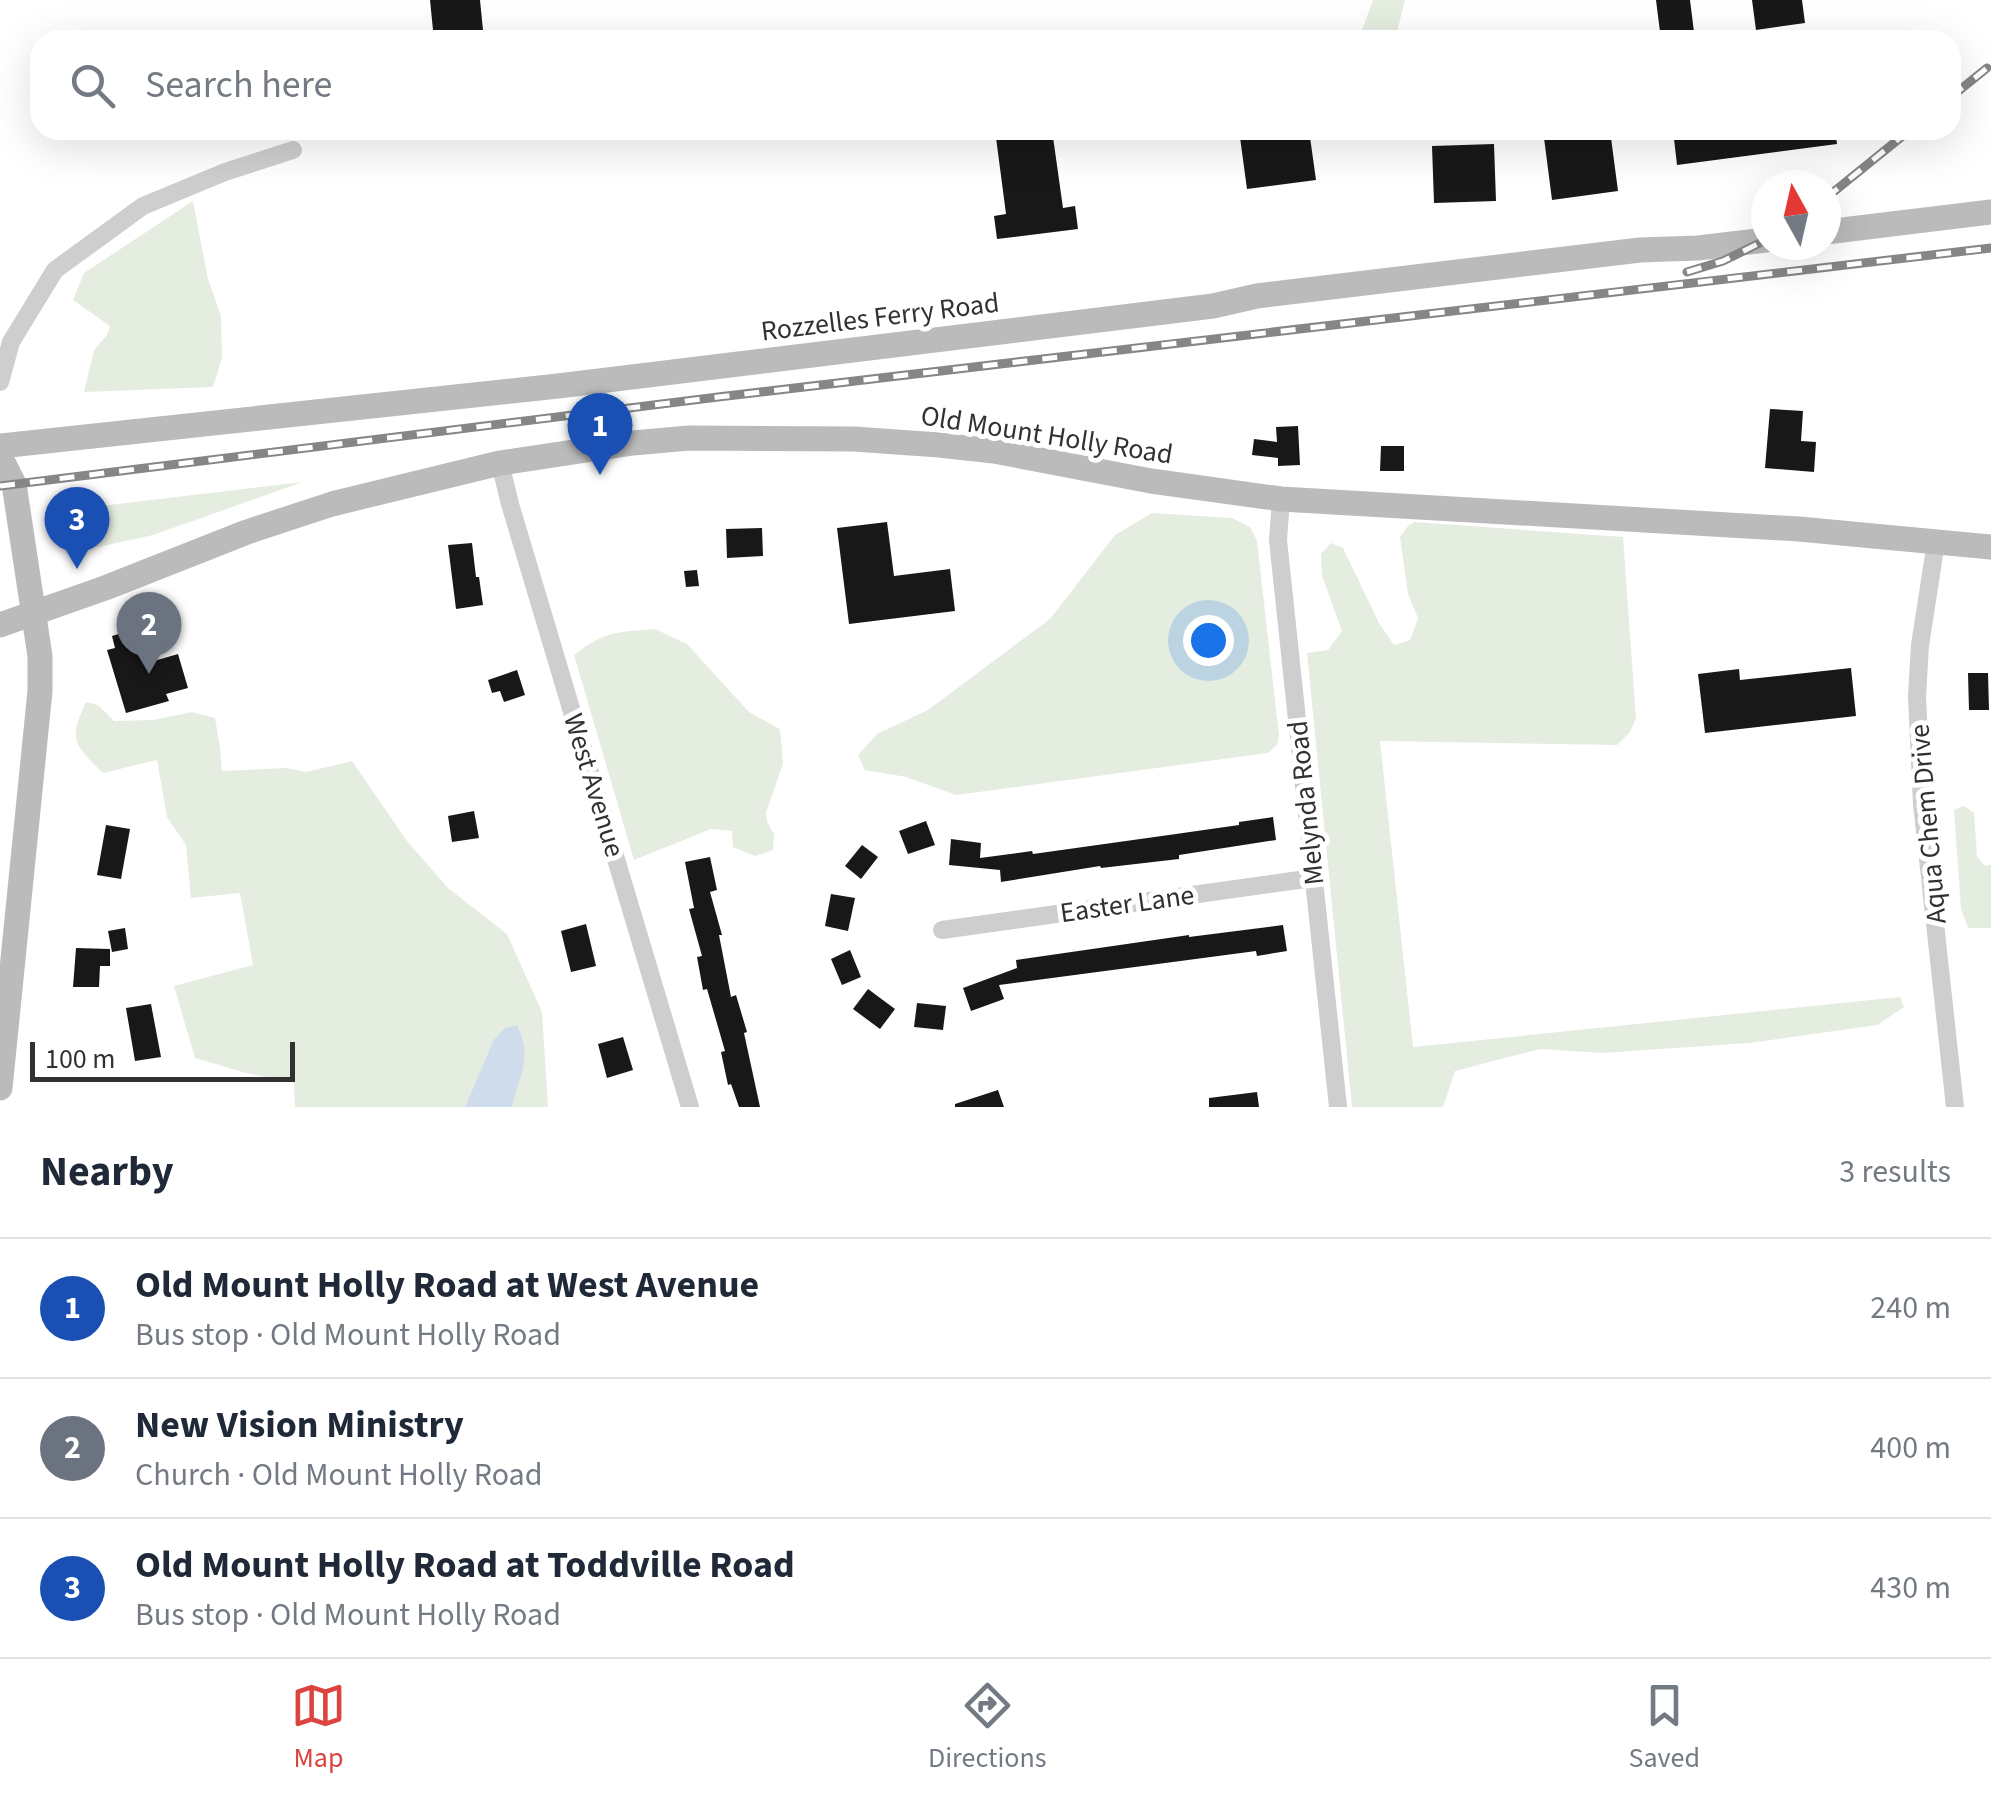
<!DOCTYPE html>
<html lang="en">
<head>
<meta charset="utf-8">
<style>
	:root { --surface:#fff; --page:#f2f2f3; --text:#1f2937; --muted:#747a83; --line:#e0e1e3; --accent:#db443f }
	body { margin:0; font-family:"Source Sans 3",sans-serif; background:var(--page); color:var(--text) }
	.compass { position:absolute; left:1751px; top:170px; width:90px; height:90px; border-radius:50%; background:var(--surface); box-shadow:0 10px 40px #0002; rotate:352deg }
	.scale { position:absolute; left:30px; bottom:25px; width:265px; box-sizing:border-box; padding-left:10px; border:5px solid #313131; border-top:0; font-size:28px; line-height:35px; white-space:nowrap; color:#313131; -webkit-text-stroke:8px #fff; paint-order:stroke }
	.you { position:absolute; left:1208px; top:640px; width:35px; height:35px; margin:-25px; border:8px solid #fff; border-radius:50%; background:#1a73e8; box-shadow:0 0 0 15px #1a73e833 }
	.badge { display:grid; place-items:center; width:65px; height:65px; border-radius:50%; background:var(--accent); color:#fff; font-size:32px; font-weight:700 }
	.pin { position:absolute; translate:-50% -82px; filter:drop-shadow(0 2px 5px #0008) }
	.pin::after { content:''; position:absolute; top:52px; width:35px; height:30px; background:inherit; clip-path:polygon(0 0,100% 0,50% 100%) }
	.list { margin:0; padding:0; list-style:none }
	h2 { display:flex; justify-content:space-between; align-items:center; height:130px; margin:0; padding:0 40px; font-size:42px }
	h2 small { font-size:32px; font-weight:400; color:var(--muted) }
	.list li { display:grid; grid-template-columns:65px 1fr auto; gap:30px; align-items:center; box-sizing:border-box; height:140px; padding:0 40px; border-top:2px solid var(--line) }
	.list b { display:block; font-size:38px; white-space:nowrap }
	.list p { margin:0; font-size:32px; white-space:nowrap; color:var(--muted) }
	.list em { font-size:32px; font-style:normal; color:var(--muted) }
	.icon { flex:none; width:55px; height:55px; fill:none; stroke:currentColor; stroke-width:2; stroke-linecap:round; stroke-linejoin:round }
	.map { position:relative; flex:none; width:1991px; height:1107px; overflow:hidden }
	.search { position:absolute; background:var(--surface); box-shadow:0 10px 40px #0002; left:30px; right:30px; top:30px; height:110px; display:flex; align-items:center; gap:25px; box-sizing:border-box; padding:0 35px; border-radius:30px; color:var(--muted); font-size:38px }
	.sheet { height:550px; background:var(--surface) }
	nav { display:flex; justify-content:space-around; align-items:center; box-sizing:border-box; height:140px; border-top:2px solid var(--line); background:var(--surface); font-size:28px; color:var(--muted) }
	nav a { display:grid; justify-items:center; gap:5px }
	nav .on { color:var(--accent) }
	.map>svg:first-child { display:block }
</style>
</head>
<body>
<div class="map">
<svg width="1991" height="1107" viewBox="0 0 1991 1107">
	<rect width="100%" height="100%" fill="#fff"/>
	<path fill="#e5ede0" d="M1373,0h32l-10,40h-30l-3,-10z
		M193,201l15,78 13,37 1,42 -9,29 -129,5 10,-42 13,-15 3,-9 -37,-26 11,-27z
		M303,482l-150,53 -55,12 -17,-5 -14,-32z
		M1152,513l80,5 18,9 7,14 22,195 -2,9 -9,8 -312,42 -50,-18 -41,-7 -7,-15 19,-21 51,-24 122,-91 65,-84z
		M1414,522l209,15 13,182 -6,13 -13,13 -237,-4 33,306 487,-50 4,10 -27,18 -128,18 -147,10 -62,-4 -85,22 -12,36h-91l-45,-454 21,-3 14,-19 -20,-55 -1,-22 10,-11 12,5 36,75 15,22 16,-5 8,-22 -10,-24 -8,-57 8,-11z
		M655,629l32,15 62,68 31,17 3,35 -17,48 1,9 7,14 -1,15 -18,6 -22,-9 -1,-16 -21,-2 -77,31 -60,-205c31,-24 44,-23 81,-26z
		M86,702l12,3 16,16 39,-1 39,-8 23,6 5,29 2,24 64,-3 20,4 46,-11 55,80 41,47 59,46 35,78 6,95h-36c7,-34 22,-48 5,-82l-24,16 -28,66h-170l-1,-24 -48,-10 -51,-15 -21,-72 79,-21 -13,-72 -49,5 -5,-53 -19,-28 -10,-57 -54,13c-29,-29 -35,-32 -17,-71z
		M1964,806l10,7 3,43 8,10 6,-1v63h-23l-7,-19 -7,-99z"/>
	<path fill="#cedceb" d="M517,1025c17,34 2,49 -5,82h-47l28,-66 12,-13z"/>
	<path fill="#181818" d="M430,0h50l4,40h-50z
		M1656,0h34l5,40h-34z
		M1752,0h50l3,23 -49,7z
		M995,130h57l11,78 12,-2 3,23 -81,10 -3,-23 12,-2z
		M1239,130h70l7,50 -69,9z
		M1543,130h67l8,61 -66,9z
		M1673,130h162l2,14 -160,21z
		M1494,144l2,57 -62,2 -2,-57z
		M1770,409l33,2 -2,30 15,1 -2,30 -49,-4z
		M1298,426l2,39 -22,1v-8l-26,-3 2,-16 23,3 -1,-15z
		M1381,446h23v25h-24z
		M887,522l7,54 56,-7 5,42 -106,13 -12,-96z
		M762,528l1,28 -36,2 -1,-29z
		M472,543l4,34h3l4,28 -27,4 -8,-64z
		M697,570l2,16 -13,1 -2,-16z
		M135,629l3,11 9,-3 7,24 24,-7 10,34 -22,6 3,7 -43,12 -19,-63 8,-2 -3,-12z
		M1851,668l5,48 -151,17 -7,-59 41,-5 1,11z
		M517,670l8,25 -21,7 -4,-11 -8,2 -4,-13z
		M1968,673h20l1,37h-20z
		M474,811l5,27 -27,4 -4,-26z
		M1273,817l3,23 -97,15v4l-78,9 -1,-2 -99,16 -1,-12 -51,-5 2,-26 30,4 -1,15 52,-7 1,3 143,-20 63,-9v-3z
		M926,821l9,24 -27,9 -9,-23z
		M106,825l24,4 -9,50 -24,-4z
		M862,845l16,12 -17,22 -16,-13z
		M710,857l7,33 -7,2 12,43h-3l12,62 5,-2 11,37 -3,1 16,74h-21l-8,-23 -3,1 -7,-33 4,-1 -18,-62 -4,1 -6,-33 5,-1 -13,-47 5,-1 -9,-46z
		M831,894l24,4 -7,33 -23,-5z
		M586,924l10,42 -25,6 -10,-41z
		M1283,925l4,26 -30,5 -1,-5 -257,34 5,14 -33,12 -8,-23 54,-20 -1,-8 173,-25v2z
		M125,928l3,21 -16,3 -4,-21z
		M76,948l34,1v17h-10l-1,21h-26z
		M850,950l11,27 -19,8 -11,-26z
		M868,989l27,20 -15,20 -27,-20z
		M917,1003l29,3 -3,24 -29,-3z
		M151,1004l10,53 -26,4 -9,-53z
		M623,1037l10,33 -26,8 -9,-34z
		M998,1090l6,17h-49v-3z
		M1257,1092l2,15h-50v-9z"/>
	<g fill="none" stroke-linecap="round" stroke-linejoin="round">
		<path stroke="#cecece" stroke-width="18" d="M0,382l11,-40 44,-72 88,-64 82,-34 68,-22
			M500,463l10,41 180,603
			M1281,499l-3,41 60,567
			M1936,542l-16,103 -3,51 5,108 33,303
			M942,930l371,-52"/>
		<path stroke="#bbb" stroke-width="25" d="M1826,232l165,-20
			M0,446l558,-60 655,-80 44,-10 383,-46 58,-2 68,-8
			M0,456l14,28 26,172v35l-40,397
			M0,625l105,-37 142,-56 85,-28 168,-41 133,-20 56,-5 165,1 85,6 55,6 157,30 130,18 518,30 192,18"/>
		<defs>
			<path id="rail" d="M1951,97l36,-29
				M1826,198l84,-68
				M1687,272l36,-11 43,-21
				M0,486l718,-89 1273,-149"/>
		</defs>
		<use href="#rail" stroke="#868686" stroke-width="9"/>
		<use href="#rail" stroke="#fff" stroke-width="5" stroke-dasharray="15" stroke-linecap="butt"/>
	</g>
	<g text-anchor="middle" stroke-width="10" stroke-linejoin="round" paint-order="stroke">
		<g font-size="28" fill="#313131" stroke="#fff">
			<text transform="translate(880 316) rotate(-7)" y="10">Rozzelles Ferry Road</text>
			<text transform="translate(1047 434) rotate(9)" y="10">Old Mount Holly Road</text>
			<text transform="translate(595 785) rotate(73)" y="10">West Avenue</text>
			<text transform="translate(1305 803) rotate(-96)" y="10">Melynda Road</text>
			<text transform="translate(1927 824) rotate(-95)" y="10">Aqua Chem Drive</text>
			<text transform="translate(1127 903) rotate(-8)" y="10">Easter Lane</text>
		</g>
	</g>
</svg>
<svg class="compass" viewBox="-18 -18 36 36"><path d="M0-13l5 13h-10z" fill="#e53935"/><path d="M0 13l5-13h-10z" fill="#747a83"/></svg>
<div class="scale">100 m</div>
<div class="you"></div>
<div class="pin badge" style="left:600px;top:475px;background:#1a4fb4">1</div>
<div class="pin badge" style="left:149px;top:674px;background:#6b7280">2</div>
<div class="pin badge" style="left:77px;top:569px;background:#1a4fb4">3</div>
<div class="search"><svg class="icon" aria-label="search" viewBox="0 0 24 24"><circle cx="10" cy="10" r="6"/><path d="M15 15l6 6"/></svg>Search here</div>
</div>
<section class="sheet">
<h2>Nearby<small>3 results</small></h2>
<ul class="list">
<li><span class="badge" style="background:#1a4fb4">1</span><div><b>Old Mount Holly Road at West Avenue</b><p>Bus stop · Old Mount Holly Road</p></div><em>240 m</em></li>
<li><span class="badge" style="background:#6b7280">2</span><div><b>New Vision Ministry</b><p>Church · Old Mount Holly Road</p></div><em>400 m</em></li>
<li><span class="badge" style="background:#1a4fb4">3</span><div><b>Old Mount Holly Road at Toddville Road</b><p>Bus stop · Old Mount Holly Road</p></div><em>430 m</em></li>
</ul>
</section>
<nav>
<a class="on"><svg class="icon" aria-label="map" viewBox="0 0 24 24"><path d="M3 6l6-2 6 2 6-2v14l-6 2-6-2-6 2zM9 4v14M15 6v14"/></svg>Map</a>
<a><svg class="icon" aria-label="directions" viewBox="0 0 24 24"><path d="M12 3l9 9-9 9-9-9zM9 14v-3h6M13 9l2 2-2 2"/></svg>Directions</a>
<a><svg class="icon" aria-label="saved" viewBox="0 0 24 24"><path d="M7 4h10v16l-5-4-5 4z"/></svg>Saved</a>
</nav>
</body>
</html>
